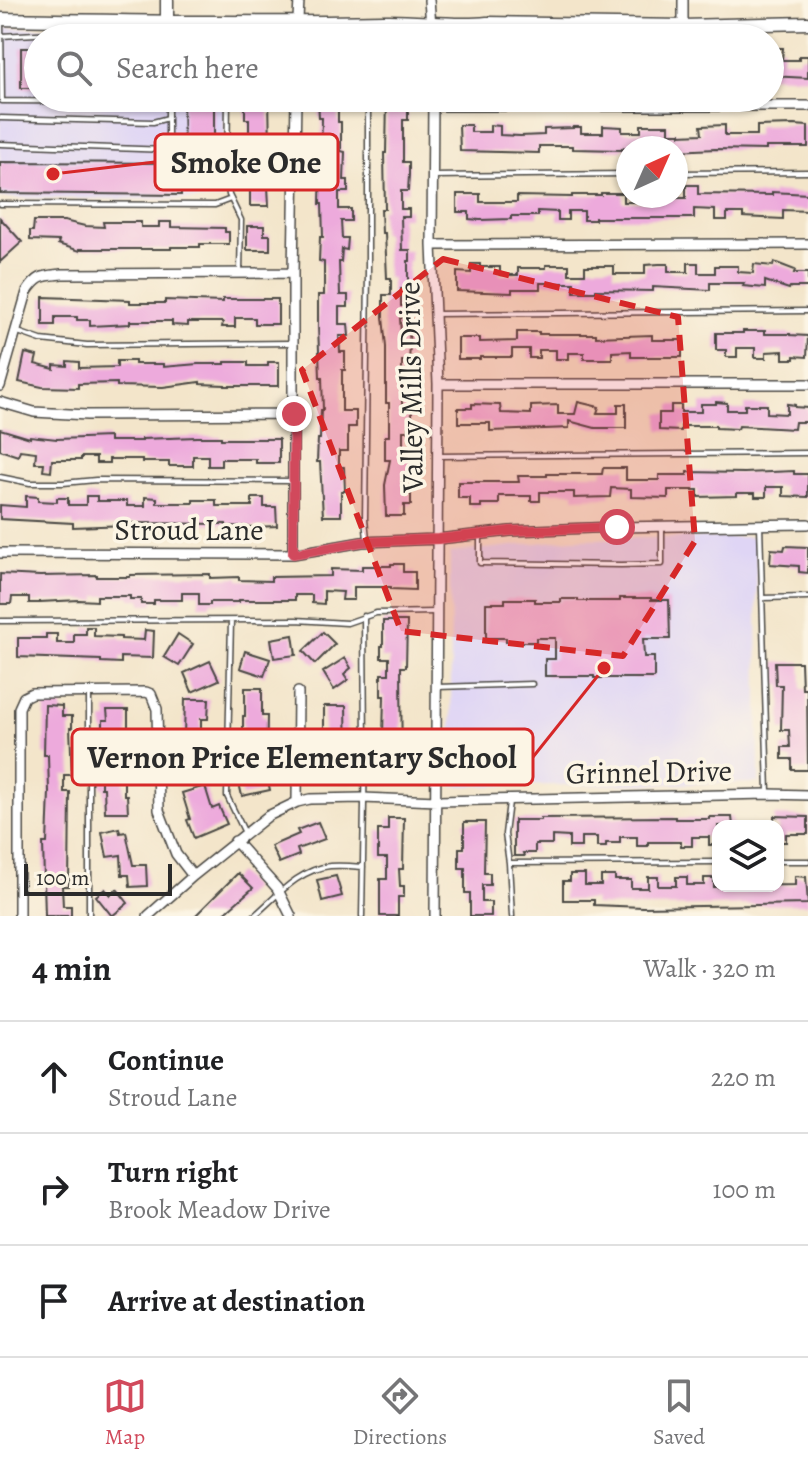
<!DOCTYPE html>
<html lang="en">
<head>
<meta charset="utf-8">
<style>
	:root { --surface:#fff; --page:#f2f2f2; --text:#202124; --muted:#757577; --line:#e0e0e0; --accent:#d1495b }
	body { margin:0; font-family:Alegreya,serif; background:var(--page); color:var(--text) }
	.controls { position:absolute; right:24px; bottom:24px; display:grid; overflow:hidden; border-radius:16px; box-shadow:0 2px 6px #0004 }
	.controls button { width:72px; height:72px; display:grid; place-items:center; padding:0; border:0; border-bottom:2px solid var(--line); background:var(--surface); color:var(--text); font:40px sans-serif }
	.compass { position:absolute; left:616px; top:136px; width:72px; height:72px; border-radius:50%; background:var(--surface); box-shadow:0 2px 6px #0004; rotate:45deg }
	.scale { position:absolute; left:24px; bottom:20px; width:148px; box-sizing:border-box; padding-left:8px; border:4px solid #2b2b2b; border-top:0; font-size:22px; line-height:28px; white-space:nowrap; color:#2b2b2b; -webkit-text-stroke:6px #fcf5e5; paint-order:stroke }
	.stop { position:absolute; width:24px; height:24px; margin:-18px; border:6px solid #d1495b; border-radius:50%; background:#fff }
	.stop.end { background:#d1495b; border-color:#fff; box-shadow:0 2px 8px #0008 }
	.list { margin:0; padding:0; list-style:none }
	h2 { display:flex; justify-content:space-between; align-items:center; height:104px; margin:0; padding:0 32px; font-size:34px }
	h2 small { font-size:26px; font-weight:400; color:var(--muted) }
	.list li { display:grid; grid-template-columns:52px 1fr auto; gap:24px; align-items:center; box-sizing:border-box; height:112px; padding:0 32px; border-top:2px solid var(--line) }
	.list b { display:block; font-size:30px; white-space:nowrap }
	.list p { margin:0; font-size:26px; white-space:nowrap; color:var(--muted) }
	.list em { font-size:26px; font-style:normal; color:var(--muted) }
	.icon { flex:none; width:44px; height:44px; fill:none; stroke:currentColor; stroke-width:2; stroke-linecap:round; stroke-linejoin:round }
	.map { position:relative; flex:none; width:808px; height:916px; overflow:hidden }
	.search { position:absolute; background:var(--surface); box-shadow:0 2px 6px #0004; left:24px; right:24px; top:24px; height:88px; display:flex; align-items:center; gap:20px; box-sizing:border-box; padding:0 28px; border-radius:44px; color:var(--muted); font-size:30px }
	.sheet { height:440px; background:var(--surface) }
	nav { display:flex; justify-content:space-around; align-items:center; box-sizing:border-box; height:112px; border-top:2px solid var(--line); background:var(--surface); font-size:22px; color:var(--muted) }
	nav a { display:grid; justify-items:center; gap:4px }
	nav .on { color:var(--accent) }
	.map>svg:first-child { display:block }
</style>
</head>
<body>
<div class="map">
<svg width="808" height="916" viewBox="0 0 808 916">
	<rect width="100%" height="100%" fill="#fcf5e5"/>
	<filter id="ink" filterUnits="userSpaceOnUse"><feTurbulence type="fractalNoise" baseFrequency=".0125" numOctaves="2"/><feDisplacementMap in="SourceGraphic" scale="16" xChannelSelector="R" yChannelSelector="G"/><feConvolveMatrix kernelMatrix="1 2 1 2 8 2 1 2 1" color-interpolation-filters="sRGB"/></filter>
	<filter id="wash" filterUnits="userSpaceOnUse"><feTurbulence type="fractalNoise" baseFrequency=".006" numOctaves="4" result="noise"/><feDisplacementMap in="SourceGraphic" scale="32" xChannelSelector="R" yChannelSelector="G"/><feGaussianBlur stdDeviation="1.8" result="paint"/><feColorMatrix in="noise" values="0 0 0 0 0 0 0 0 0 0 0 0 0 0 0 0 0 1.4 0 .05"/><feComposite in="paint" operator="in"/></filter>
	<g filter="url(#wash)">
		<rect width="100%" height="100%" fill="#f3e5ca"/>
		<path fill="#dfd5f5" d="M224,27v11h-186v60h186l1,97 -6,5 -219,-2v-170z
			M756,537l3,246 -307,3 -2,-233 123,-14z"/>
		<g id="blocks">
			<path fill="#edaadc" d="M21,48h17v40h-17z
				M771,48h12l-1,12h17v-4h9v22l-38,-2z
				M183,98h31v61h-30z
				M245,98h24l1,49 -2,39 1,20h-19v-29l-8,-1v-10l9,1 1,-20h-11v-11h8v-17h-4z
				M318,98h29v7h-9v17h3v29l4,1 -1,28h4v12h-9v17h12v12h-10l1,17h6l-1,12 -5,-1 -1,13h-2l1,33h8v12h-9v17h9l1,12h-10l1,16h5v18h-3v41h14v16h-8v24h-9v16h5l1,24h-4v25h-18l-3,-54h-3l1,-23h2l1,-29h2l-1,-33h-2l-2,-52v-30h6v-33l-5,-1 1,-24h3l-1,-33h-2l2,-86h-3z
				M387,98h21v22h-5v42h6v13l-1,16h-7v18h8v8h-8l1,33h8v11h-2v28h-7v17h8v12h-9l1,16h8l1,12 -1,15h-7v18h8v8h-8v21h10v12h-3v11h-6v17h8v17l-6,29h6v11h-7v11h-18l-1,-31 5,-25h-5v-24h4v-33h-3v-56l-3,-30v-22h8v-17h-4l-2,-45h-3l-1,-24h4l-1,-56h2z
				M459,125h12v7h19v-7l10,1v9l20,1 24,-1v-6l29,-1v-1h8v6h22v-7l19,1v5h19v-7h28v8h11v2l22,-1 -1,-8 24,-1v10h32v-9l37,-1 14,1v21h-42v3l-51,-1 -39,2v-3h-54v2l-49,-1v-3h-34v7l-79,-2z
				M0,162l181,1v32l-181,-2z
				M686,185h12v9l74,1v-3l36,2v17l-25,-1v9l-40,-2v-4h-16v7h-12v-10l-21,-1v9h-99v2h-11v-9h-16v9h-10v-8l-20,-1v5h-27v3l-31,1 -11,-1v-7h-12v-18h23v8h37v-6l55,1v-2h29v-2h22v9h36v-4h27z
				M0,218l22,24 -22,20z
				M34,221h30l21,5 19,1 -1,-5h38v5h18v-5h12v5l54,1v4h4v12h-29v3h-29v2h-91v2l-22,-7 1,-3 -29,-1v-9h3z
				M247,226h17v9h6v15h-23z
				M774,262l21,8 -1,3h14v14h-18l-1,2 -24,-8v7l-22,-2 1,-3h-34v7l-57,-3v4l-57,-1v2h-22v-9h-34v6h-28v4l-55,-2v-19l14,1v-9h9v3h20v8h18v-7h28v-3h23v9h16v-8h29v8h31v-9l14,-1h9v8h20v-9h10v10h17v-7h23v6l15,1 1,-9 19,2z
				M43,297l87,3v3h35v-3l58,2v-3h55v25h-23v-6h-20v9h-13l1,-5h-35v4l-16,-1v-4h-42v3l-40,2v-6h-13v-3h-22v8h-12z
				M743,331h22v3h25v1l18,1 -1,21 -13,-1v3h-11v-8l-17,1v6h-11v-10h-18v9h-11v-7h-10v-17h27z
				M517,332h22v2h57v3l56,-2v5h30v17h-51v-6l-19,1v7h-28v-6h-16v6h-12v-9h-17v8h-10v-9h-17v8h-32v2h-22v-21h22v4l37,-1z
				M25,353l12,3 -2,8 19,5v-4l13,1v-5l12,1v6l38,-1v-6h18v3h28v3l35,-3h27v-2h23v4h20v-4h11v24h-54v-1l-25,-1v-2l-37,5 -46,-1v-3l-39,1v4l-36,-1 -23,-5z
				M578,402l21,5 -2,6h21v-9h8v24h-31l-26,-7v7l-79,3v-8h-32v-15h14v-4l28,1 1,8 30,1v-8l27,-1v9h17z
				M716,402l11,1v7h18v-5h22v8l20,1v-10l8,1v2l13,1v14h-13l-1,7 -55,-3 -1,3 -22,-1v-2h-35v5l-22,-1v-17h12v-8h10v7h20v-8h15z
				M0,429l30,9v-2l27,3 52,-2v4h33v-2l55,-2h24v2h58v24h-23v-4h-35v7h-13v-10h-15v10h-24v-4h-27v-3h-33v4h-13v-6h-15v3h-29l-1,12 -8,-1 1,-8h-9l1,-11 -16,-2 -2,6 -18,-6z
				M603,468h23v12h33v-5h28v-3l57,1 50,-2v3h14v23l-25,-1v-9h-17v10h-11v-4h-18v3l-39,1v-7h-30v8l-37,-1v-8l-20,-1 -1,9 -36,1v-6h-34v9h-9v-5h-32v8h-18v3h-11v-9h-12v-16h61l-1,-6h29v-2h55z
				M26,496l12,1v4l19,1v-4h11v7h18v-9h11v5h30v5h18v-9l12,1v5h36v-3h23v6h36v-8h12v9h12l1,19 -24,1 -27,-1v-2l-99,-1v2l-54,2v-4l-73,-4v-14l26,2z
				M785,546l23,1v26l-9,-1v-6l-29,-2 1,-15 13,1z
				M391,564h12v8h12v18l-24,-1v-2h-37v13h-12l1,-8 -19,-1v13l-12,-1v-8h-17v5h-56v2h-29v3h-11v-12h-17v7h-28v4h-13v-5h-11v-3h-33v5l-18,-1 -39,2v1h-11v-6h-17l-1,7h-11v-30l40,2 57,-1v2h33v-2l80,-1v4l29,-1v3l32,1v-4l60,-1v-7l31,1v-4h29z
				M620,598h31v2h18l1,39h-27l1,18h10v21h-60v-2h-49v-17h10v-21h-19v4h-30v-4h-20v-35h19v-4h30v3h26v-3h17v2h42z
				M383,621h24l-1,46h-5l1,109h-20l2,-80h-3v-22h8v-16h-8v-12h2z
				M86,627h8v9l27,1v2l23,1 1,-10 9,1 -1,27 -32,-1v6l-20,-1v-2l-83,-3v-19h28v-4h11v9h17v-9h12z
				M323,632l12,12 -20,20 -12,-13z
				M178,634l15,10 -14,22 -15,-9z
				M293,635l3,20 -22,3 -3,-19z
				M245,651l25,8 -6,17 -24,-8z
				M345,658l6,10 -7,6 4,6 -14,10 -11,-18z
				M210,661l9,19 -27,12 -8,-19z
				M775,662h26l1,27h5l1,81h-16v-11h-10v-12h8l-1,-17h-8l1,-45h-6z
				M245,688h17v28h5l-1,56 4,18 -28,6 -3,-13 12,-2 -2,-27h-9l1,-11h2v-27h2z
				M185,699h24l-1,20h-7v17l9,1 -2,36h-25z
				M45,705l17,1v10h10v12h-2l2,47h-8v17h6l-1,94h-7l1,20h8v10h-26l-2,-73h4l2,-51 -1,-37h-4z
				M324,706h22l1,48h-3l1,23h-21v-22h-3v-20h3z
				M107,710h21v49h-4v36h3l1,17h-23l-1,-24h-3v-9l6,-1v-19h-3l1,-28h-2v-11h5z
				M205,786l7,23 7,-3 8,18 -33,14 -7,-18 3,-1 -8,-26z
				M774,816l34,1v17h-22v8h-8v-16h-4z
				M675,817v2h34v-2h23l1,9h-15v19h-9v-8h-17v9h-11v-4h-33v4h-11v-9h-17v6h-14v4h-9v-10h-16v10h-12v-10l-17,-1v8h-17v9h-12l1,3h-10v-36h27v-2z
				M388,818h16l-1,51h-4l1,17h4v11h-6v19h-18v-37h7v-21h-9v-28h10z
				M318,822l7,17 -28,10 2,6 -20,8 -8,-17 28,-12 -2,-4z
				M464,822h21l-1,51h6v12h-8v17h9v14h-21v-23h-5v-25h-6v-20h5z
				M119,828l1,5 6,-1 7,33h13l1,21 -17,1 -1,-12h-7l-1,-20 -14,2 -5,-25z
				M238,873l15,15 -32,28h-26z
				M570,874h15v11h16v-9h14v4h16v8h17v-11h10v9h18v-9h11v8h17v-7h10v9h24v-1l57,-1v-9l11,1 2,27 -165,3 -49,-2v-5h-31v-19h7z
				M336,876l6,20 -20,5 -5,-21z
				M105,889l5,6 7,-6 11,14 -16,13 -16,-20z"/>
		</g>
	</g>
	<g filter="url(#ink)">
		<use href="#blocks" fill-opacity="0" stroke="#494743" stroke-width="2"/>
		<g fill="none" stroke-linecap="round" stroke-linejoin="round">
			<defs>
				<path id="service" d="M1,21l1,80 166,1v-4
					M167,24l1,14
					M1,36l52,-3 90,1
					M143,38v-14
					M229,38v-14
					M368,38v-14
					M228,98l-1,83 2,14 12,25 -1,53
					M0,118l153,4 15,-4
					M0,144l168,6v-48
					M676,173l132,-1
					M434,176l194,-2
					M0,204l215,1 16,-6
					M434,314l374,-3
					M18,332l23,8 46,5 204,-2
					M438,456l370,-3
					M0,477l30,6h33l33,-3 197,1
					M760,525l8,267
					M480,537v26l141,2 41,-1v-35
					M367,539l-2,-20 3,-249v-172
					M762,598l46,-1
					M0,621l296,-1 51,3 29,-10 60,-1
					M231,621l-4,175 18,37
					M437,687l95,-3
					M89,695v221
					M509,802l-4,32 4,29 3,53
					M778,861h30
					M509,863l209,-1
					M254,916c22,-19 45,-47 76,-50 11,-1 22,0 33,1
					M362,916l3,-168 -1,-132"/>
				<path id="minor" d="M429,0l3,38
					M683,0v26
					M297,38l2,-38
					M433,98l-1,147 6,139 -3,532
					M433,106h375
					M432,245l376,-1
					M438,384h370
					M0,386l27,-94c11,-17 16,-16 35,-18l231,-1
					M0,402l34,10 53,3 207,-1
					M0,553l293,1 69,-12 76,-3 72,-8 107,-4 191,-3
					M293,554v-281l3,-175
					M297,802l1,-110
					M235,841l42,47 14,28
					M19,916v-208l5,-11 8,-4 114,-1 5,2 6,15 2,101 17,44 17,22
					M148,916l45,-40 75,-60 29,-14 13,-3 53,-1 74,3 331,-7 40,1"/>
				<path id="secondary" d="M167,0v21
					M0,19c128,2 256,5 384,2 34,-1 68,6 103,2l196,3 125,-3"/>
			</defs>
			<use href="#service" stroke="#494743" stroke-width="7"/>
			<use href="#minor" stroke="#494743" stroke-width="12"/>
			<use href="#secondary" stroke="#494743" stroke-width="15"/>
			<use href="#service" stroke="#fff" stroke-width="4"/>
			<use href="#minor" stroke="#fff" stroke-width="9"/>
			<use href="#secondary" stroke="#fff" stroke-width="12"/>
		</g>
	</g>
	<g fill="none" stroke-linecap="round" stroke-linejoin="round" filter="url(#ink)">
		<path stroke="#d1495b" stroke-width="10" d="M294,414l-1,140 69,-12 76,-3 72,-8 107,-4"/>
	</g>
	<path fill="#d62828" fill-opacity="0.2" stroke="#d62828" stroke-width="6" stroke-dasharray="16 10" stroke-linejoin="round" d="M443,259l235,58 17,224 -72,115 -222,-25 -99,-261z"/>
	<g text-anchor="middle" stroke-width="7" stroke-linejoin="round" paint-order="stroke">
		<g font-size="30" fill="#2b2b2b" stroke="#fcf5e5">
			<text transform="translate(411 387) rotate(-91)" y="10">Valley Mills Drive</text>
			<text x="189" y="540">Stroud Lane</text>
			<text transform="translate(649 772) rotate(-1)" y="10">Grinnel Drive</text>
		</g>
	</g>
	<path fill="none" stroke="#d62828" stroke-width="3" d="M53 174L155 162M604 668L533 757"/>
	<g fill="#d62828" stroke="#fcf5e5" stroke-width="3">
		<circle cx="53" cy="174" r="8"/>
		<circle cx="604" cy="668" r="8"/>
	</g>
	<g fill="#fcf5e5" stroke="#d62828" stroke-width="3">
		<rect x="155" y="134" width="183" height="56" rx="8"/>
		<rect x="72" y="729" width="461" height="56" rx="8"/>
	</g>
	<g font-size="32" text-anchor="middle" font-weight="bold" fill="#2b2b2b">
		<text x="246" y="173">Smoke One</text>
		<text x="302" y="768">Vernon Price Elementary School</text>
	</g>
</svg>
<div class="controls">
<button><svg class="icon" aria-label="layers" viewBox="0 0 24 24"><path d="M12 4l9 5-9 5-9-5zM3 14l9 5 9-5"/></svg></button>
</div>
<svg class="compass" viewBox="-18 -18 36 36"><path d="M0-13l5 13h-10z" fill="#e53935"/><path d="M0 13l5-13h-10z" fill="#757577"/></svg>
<div class="scale">100 m</div>
<div class="stop" style="left:617px;top:527px"></div>
<div class="stop end" style="left:294px;top:414px"></div>
<div class="search"><svg class="icon" aria-label="search" viewBox="0 0 24 24"><circle cx="10" cy="10" r="6"/><path d="M15 15l6 6"/></svg>Search here</div>
</div>
<section class="sheet">
<h2>4 min<small>Walk · 320 m</small></h2>
<ul class="list">
<li><svg class="icon" aria-label="ahead" viewBox="0 0 24 24"><path d="M12 20V5M6 11l6-6 6 6"/></svg><div><b>Continue</b><p>Stroud Lane</p></div><em>220 m</em></li>
<li><svg class="icon" aria-label="right" viewBox="0 0 24 24"><path d="M7 20v-9h11M14 6l5 5-5 5"/></svg><div><b>Turn right</b><p>Brook Meadow Drive</p></div><em>100 m</em></li>
<li><svg class="icon" aria-label="arrive" viewBox="0 0 24 24"><path d="M6 21V4h12l-3 4 3 4H6"/></svg><div><b>Arrive at destination</b></div></li>
</ul>
</section>
<nav>
<a class="on"><svg class="icon" aria-label="map" viewBox="0 0 24 24"><path d="M3 6l6-2 6 2 6-2v14l-6 2-6-2-6 2zM9 4v14M15 6v14"/></svg>Map</a>
<a><svg class="icon" aria-label="directions" viewBox="0 0 24 24"><path d="M12 3l9 9-9 9-9-9zM9 14v-3h6M13 9l2 2-2 2"/></svg>Directions</a>
<a><svg class="icon" aria-label="saved" viewBox="0 0 24 24"><path d="M7 4h10v16l-5-4-5 4z"/></svg>Saved</a>
</nav>
</body>
</html>
